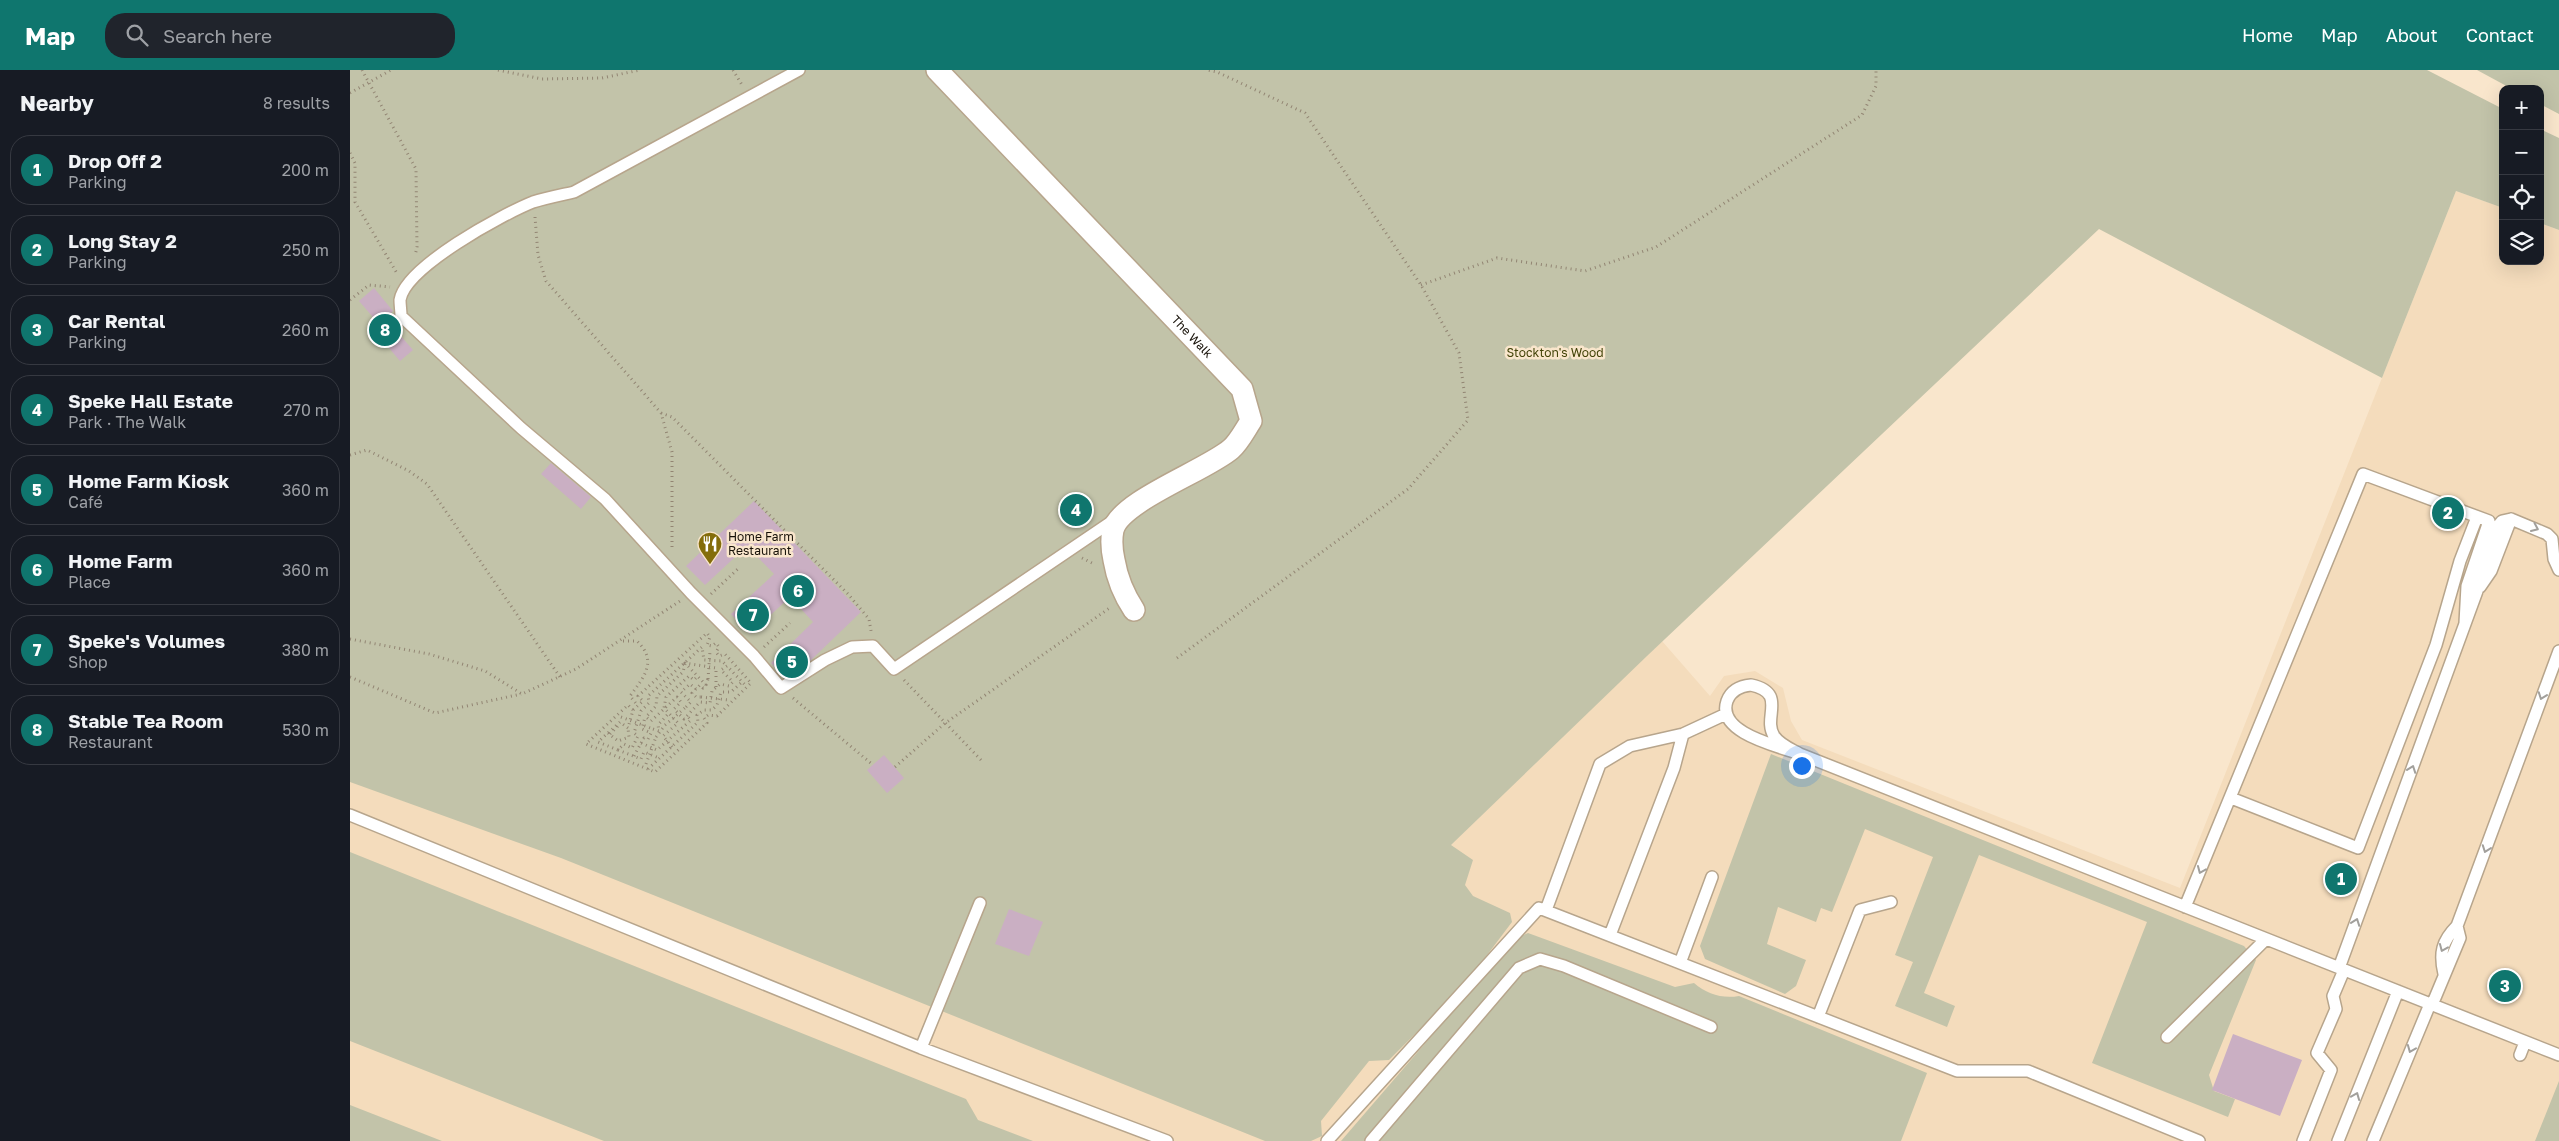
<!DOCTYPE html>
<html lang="en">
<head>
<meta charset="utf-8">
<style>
	:root { --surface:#171b24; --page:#20242c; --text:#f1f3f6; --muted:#9ea1a6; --line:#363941; --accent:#0f766e }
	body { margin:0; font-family:"Golos Text",sans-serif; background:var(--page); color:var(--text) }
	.controls { position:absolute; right:15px; top:15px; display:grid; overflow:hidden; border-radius:10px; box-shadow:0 5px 20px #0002 }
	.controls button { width:45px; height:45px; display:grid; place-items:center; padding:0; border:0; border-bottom:1px solid var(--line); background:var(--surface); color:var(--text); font:25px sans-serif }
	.you { position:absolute; left:1451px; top:695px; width:18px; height:18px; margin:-12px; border:4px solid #fff; border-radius:50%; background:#1a73e8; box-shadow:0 0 0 8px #1a73e833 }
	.badge { display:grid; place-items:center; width:32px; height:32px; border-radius:50%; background:var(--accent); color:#fff; font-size:16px; font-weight:700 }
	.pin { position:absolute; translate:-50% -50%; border:2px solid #fff; box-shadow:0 1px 5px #0006 }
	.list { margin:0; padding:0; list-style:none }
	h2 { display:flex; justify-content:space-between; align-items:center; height:65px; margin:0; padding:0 20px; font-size:21px }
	h2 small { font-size:16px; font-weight:400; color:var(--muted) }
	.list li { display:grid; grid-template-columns:32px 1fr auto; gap:15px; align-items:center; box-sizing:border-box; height:70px; margin:0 10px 10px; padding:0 10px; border:1px solid var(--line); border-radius:20px }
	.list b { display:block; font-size:19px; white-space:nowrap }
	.list p { margin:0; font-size:16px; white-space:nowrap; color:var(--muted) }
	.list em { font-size:16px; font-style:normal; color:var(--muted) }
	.icon { flex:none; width:28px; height:28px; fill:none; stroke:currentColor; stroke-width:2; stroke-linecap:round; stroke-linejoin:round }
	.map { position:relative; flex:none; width:2209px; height:1071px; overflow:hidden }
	header { display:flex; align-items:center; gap:30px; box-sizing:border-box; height:70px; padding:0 25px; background:var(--accent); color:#fff }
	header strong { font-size:24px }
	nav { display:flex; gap:28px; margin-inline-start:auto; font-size:18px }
	.search { width:350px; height:45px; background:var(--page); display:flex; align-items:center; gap:12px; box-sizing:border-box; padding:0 18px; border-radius:20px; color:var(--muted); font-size:19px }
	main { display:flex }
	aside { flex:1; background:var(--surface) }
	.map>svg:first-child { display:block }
</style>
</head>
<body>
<header>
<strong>Map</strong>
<div class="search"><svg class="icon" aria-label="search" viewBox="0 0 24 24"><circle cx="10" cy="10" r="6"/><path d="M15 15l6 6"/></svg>Search here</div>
<nav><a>Home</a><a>Map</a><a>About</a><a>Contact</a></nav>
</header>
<main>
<aside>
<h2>Nearby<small>8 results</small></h2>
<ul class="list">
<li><span class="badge">1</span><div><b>Drop Off 2</b><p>Parking</p></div><em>200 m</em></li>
<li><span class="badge">2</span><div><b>Long Stay 2</b><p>Parking</p></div><em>250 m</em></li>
<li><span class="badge">3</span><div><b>Car Rental</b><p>Parking</p></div><em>260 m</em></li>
<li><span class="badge">4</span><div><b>Speke Hall Estate</b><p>Park · The Walk</p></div><em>270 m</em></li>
<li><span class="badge">5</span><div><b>Home Farm Kiosk</b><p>Café</p></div><em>360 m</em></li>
<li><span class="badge">6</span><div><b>Home Farm</b><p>Place</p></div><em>360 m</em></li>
<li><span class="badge">7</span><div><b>Speke's Volumes</b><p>Shop</p></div><em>380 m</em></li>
<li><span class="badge">8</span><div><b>Stable Tea Room</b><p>Restaurant</p></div><em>530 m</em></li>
</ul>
</aside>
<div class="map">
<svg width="2209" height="1071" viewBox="0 0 2209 1071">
	<rect width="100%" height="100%" fill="#f9e6cc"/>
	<path fill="#f4dcbc" d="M2106,121l47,17v53h37v-38l19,7v911h-2209v-447l1080,171 232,-224 48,55 14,-20 31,-5 28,17 8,33 11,19 378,148z"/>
	<path fill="#c2c3a9" d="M0,0h2077l76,39v99l-47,-17 -74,187 -283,-149 -452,427 -196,189 22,15 -8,25 8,11 37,17 2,9 -46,61 -77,77 -20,1 -48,60 1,15 -11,5h-46l-704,-283 -211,-76z
		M2127,0h82v44l-19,-10v-15h-28z
		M2190,59l19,9v92l-19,-7z
		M1421,684l473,192 12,14 -47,115 5,16 21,8 -7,18 -136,-54 55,-141 -168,-67 -55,138 31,13 -8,21 -52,-21 18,-44 -18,-7 38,-98 -68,-28 -33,83 -11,-4 -5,14 -38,-15 -11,37 39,16 -10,26 -11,8 -80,-35 -5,-13z
		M0,782l616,247 12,21 55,21h-429l-254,-100z
		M1178,863l147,54 19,-4c13,11 28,16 45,13l188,77 -26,68h-560l156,-181 20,-22z
		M2209,1011v60h-24z
		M0,1035l92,36h-92z"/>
	<path fill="#caafc3" d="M24,218l19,23 -8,7 28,32 -13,11 -28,-33 6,-5 -19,-22z
		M201,393l40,34 -10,12 -40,-35z
		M404,431l107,111 -51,49 -26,16 -13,-14 42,-41 -23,-25 -40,37 -19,-20 43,-40 -27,-28 -42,39 -19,-19z
		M534,685l20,23 -17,15 -20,-23z
		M659,839l34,13 -14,34 -34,-12z
		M1883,964l69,26 -22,56 -68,-26z"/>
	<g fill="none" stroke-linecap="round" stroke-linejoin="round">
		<defs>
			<path id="service" d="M449,0l-225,122c-13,3 -28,6 -41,10 -30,12 -128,65 -133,98 0,5 1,11 1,16l120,112 84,71 86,94 63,63 27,32 44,-28 27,-13 21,-1 21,23 220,-149
				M2130,517l11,-16 20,-52
				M1401,615c37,8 11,32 23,51 6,9 17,13 26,18 -22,-8 -84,-21 -73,-53 4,-11 13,-15 24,-16z
				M1450,684l759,301
				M1881,728l127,50 78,-203 24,-84 17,-44
				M0,745l571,233 246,93
				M1835,837l178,-433 126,47 -22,65 -2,37
				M1196,840l54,-146 30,-18 53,-12 43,-20
				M1260,865l64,-167 9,-34
				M1330,893l32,-86
				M1989,898l138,-377 4,-24 17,-41 4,-5 9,-2 36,15 5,5 2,20 5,11
				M2094,904c-5,-21 -2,-33 13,-48l102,-275
				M2082,935l28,-67 -3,-12
				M1468,947l42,-107 31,-8
				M1817,967l99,-98
				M571,978l59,-145
				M2170,985l5,-13
				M977,1071l212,-233 418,163h71l171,70
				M1021,1071l148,-173 21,-9 24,7 147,61
				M1953,1071l28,-71 -14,-17 19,-44 -3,-13 11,-26
				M1988,1071l60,-150
				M2023,1071l57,-137"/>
			<g id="minor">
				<path id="s1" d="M587,0l305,319 9,32c-6,9 -12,21 -20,28 -24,21 -111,52 -118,81 -2,10 -1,21 1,30 3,18 10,35 20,50"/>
			</g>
		</defs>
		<use href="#service" stroke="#b7a58c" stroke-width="14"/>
		<use href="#minor" stroke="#b7a58c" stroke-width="24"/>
		<path stroke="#928573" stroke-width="3" stroke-dasharray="1 4" stroke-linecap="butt" d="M12,0l54,99 1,78 -2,9
			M148,0l44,9 60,-1 38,-8
			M383,0l9,15
			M0,23l41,-23
			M0,83l5,10v39l43,73
			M185,147l3,38 8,26 115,132 11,39v98
			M1071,215l76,-27 88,13 71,-24 206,-132 14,-29v-16
			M0,230l19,-15 21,2
			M311,343l11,4 176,177 21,25 2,12
			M0,385l17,-5 42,21 18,13 133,193
			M732,488l12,6
			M361,524l29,-27
			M0,569l79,15 56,17 37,23 54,-25 104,-68
			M273,571h14c21,20 7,36 -7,55l8,10
			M414,577l26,-24
			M827,588l231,-169 60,-69 -9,-67 -38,-68 -116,-172 -88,-41 -10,-2
			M335,594l-2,8 -26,24 -1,10 -10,11 5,4 26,-24 4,5 -7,7 10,10 16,-17 10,1 2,-12 8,-7 9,2 4,-4 -12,-12 6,-4 20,21
			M0,607l85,36 86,-19
			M554,610l78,81
			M356,615l2,-6
			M346,619l-4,4 4,4h5
			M443,628l80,67
			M336,637l5,-5 -10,-10 9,-8 6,5 4,-4 3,3 3,-3 -21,-22 31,5v19
			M283,640l-5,-5 -42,39 69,28 52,-49 -3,-5 4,-3 9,1 34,-33 -26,-29 -6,2 -3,-4 3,-5 -3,-4 -4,3 -5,-1 3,-8 -3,-4 -69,63 5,5 -10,9 -5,18 -8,-6 -22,20 20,8 6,-6 8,4 6,-12 -4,-3 7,-22 8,-8 -1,-7 54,-49 2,13 18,1 5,5
			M303,659l6,2 -1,-6 10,-11
			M258,663l10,8 11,-4 -1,-9
			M260,664l8,-8
			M306,667l9,-12
			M291,673l3,-5 4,1 3,-6 -9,-4 3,-12
			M322,677l-9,-11 15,-13 -14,-15 2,-11 23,-21 5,4 4,-4
			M268,680l23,9 3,-7 15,6
			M284,686l7,-13 16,7 34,-30 -4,-4
			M545,697l49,-43 167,-117
			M298,699l50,-47 -1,-7 7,-5h8l5,-5 4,-13h10l11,-10"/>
		<use href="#service" stroke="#fff" stroke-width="11"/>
		<use href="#minor" stroke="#fff" stroke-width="21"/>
		<path stroke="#928573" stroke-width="3" stroke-dasharray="1 4" stroke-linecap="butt" d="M358,609l2,-28
			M351,627l28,3
			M271,647l32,12
			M315,655l21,-18
			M296,694l10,-27"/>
	</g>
	<defs><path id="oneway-chevron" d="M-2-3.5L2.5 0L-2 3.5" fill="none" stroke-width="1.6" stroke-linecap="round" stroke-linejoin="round" transform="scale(1.25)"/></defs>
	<g stroke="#a2a09c">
		<use href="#oneway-chevron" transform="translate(2185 458) rotate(24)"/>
		<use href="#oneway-chevron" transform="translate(2192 626) rotate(110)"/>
		<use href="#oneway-chevron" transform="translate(2062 699) rotate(-70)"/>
		<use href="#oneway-chevron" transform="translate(2136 779) rotate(110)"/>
		<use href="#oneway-chevron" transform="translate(1851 800) rotate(113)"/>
		<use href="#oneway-chevron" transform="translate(2006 852) rotate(-70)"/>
		<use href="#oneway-chevron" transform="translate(2093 878) rotate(113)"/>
		<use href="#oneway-chevron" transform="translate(2061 979) rotate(112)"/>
		<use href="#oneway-chevron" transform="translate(2006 1026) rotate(-68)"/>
	</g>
	<defs>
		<symbol id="restaurant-pin" viewBox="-11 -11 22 30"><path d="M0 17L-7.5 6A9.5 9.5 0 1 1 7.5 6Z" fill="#846d0b" stroke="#f9e6cc"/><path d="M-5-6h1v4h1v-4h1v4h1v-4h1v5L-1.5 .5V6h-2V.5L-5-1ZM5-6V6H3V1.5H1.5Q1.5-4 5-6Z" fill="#fff"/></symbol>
	</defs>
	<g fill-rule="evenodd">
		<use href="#restaurant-pin" x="346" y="460" width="28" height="38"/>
	</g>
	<g text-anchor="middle" stroke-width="5" stroke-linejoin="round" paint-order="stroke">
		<g font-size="12" fill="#171108" stroke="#f9e6cc">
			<text dy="4" stroke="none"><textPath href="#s1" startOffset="369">The Walk</textPath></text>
		</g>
		<g font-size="12" fill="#434409" stroke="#f9e6cc">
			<text x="1205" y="287">Stockton's Wood</text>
		</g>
		<g font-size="12" fill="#171108" stroke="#f9e6cc" text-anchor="start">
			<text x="378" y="471">Home Farm<tspan x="378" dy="14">Restaurant</tspan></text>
		</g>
	</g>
</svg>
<div class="controls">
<button>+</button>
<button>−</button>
<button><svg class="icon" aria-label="locate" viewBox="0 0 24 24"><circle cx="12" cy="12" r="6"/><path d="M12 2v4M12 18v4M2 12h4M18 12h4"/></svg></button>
<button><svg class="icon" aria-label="layers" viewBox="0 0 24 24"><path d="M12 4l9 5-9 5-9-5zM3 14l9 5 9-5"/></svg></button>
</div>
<div class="you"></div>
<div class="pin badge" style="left:1991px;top:809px">1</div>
<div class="pin badge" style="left:2098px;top:443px">2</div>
<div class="pin badge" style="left:2155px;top:916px">3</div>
<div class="pin badge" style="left:726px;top:440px">4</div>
<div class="pin badge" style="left:442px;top:592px">5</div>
<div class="pin badge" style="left:448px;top:521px">6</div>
<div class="pin badge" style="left:403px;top:545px">7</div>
<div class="pin badge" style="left:35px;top:260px">8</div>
</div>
</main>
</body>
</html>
